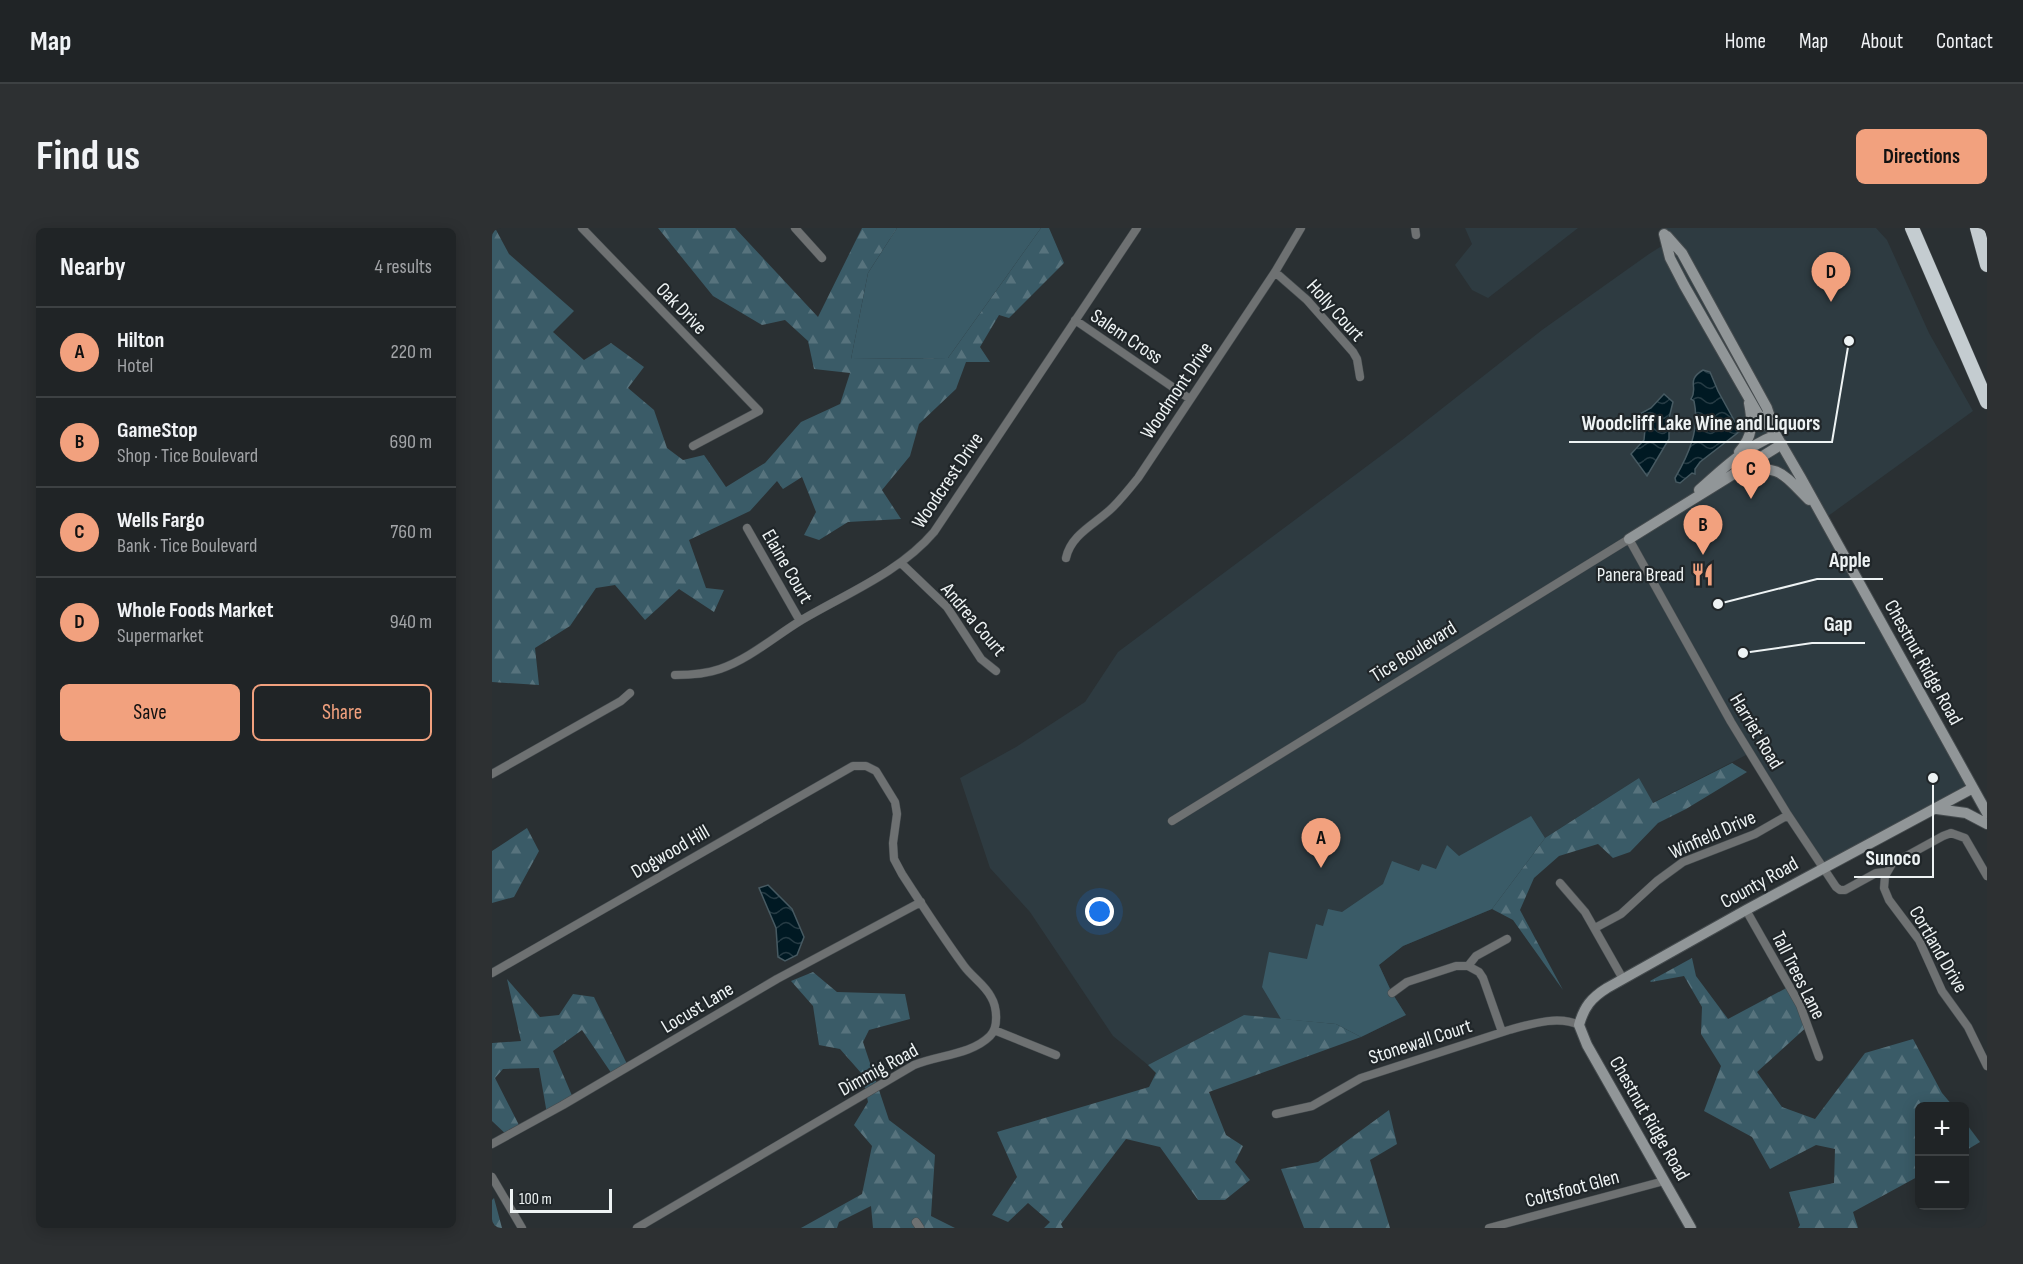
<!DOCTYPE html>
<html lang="en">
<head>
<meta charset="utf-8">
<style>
	:root { --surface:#202426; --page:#2d3032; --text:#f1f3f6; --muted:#a2a4a7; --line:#3d4143; --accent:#f2a17e }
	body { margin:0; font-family:"Sofia Sans Condensed",sans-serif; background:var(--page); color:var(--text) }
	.controls { position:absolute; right:18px; bottom:18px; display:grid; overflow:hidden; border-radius:9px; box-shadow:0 3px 15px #0003 }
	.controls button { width:54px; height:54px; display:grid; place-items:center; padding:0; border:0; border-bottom:2px solid var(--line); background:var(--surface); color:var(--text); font:30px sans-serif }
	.scale { position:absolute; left:18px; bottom:15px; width:102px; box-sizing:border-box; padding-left:6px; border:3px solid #eef3f4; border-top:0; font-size:16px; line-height:21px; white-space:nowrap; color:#eef3f4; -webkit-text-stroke:4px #202629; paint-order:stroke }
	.you { position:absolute; left:608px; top:684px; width:21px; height:21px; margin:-15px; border:4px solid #fff; border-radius:50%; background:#1a73e8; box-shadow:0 0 0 9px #1a73e833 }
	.badge { display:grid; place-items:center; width:39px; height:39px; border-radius:50%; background:var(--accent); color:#111; font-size:20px; font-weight:700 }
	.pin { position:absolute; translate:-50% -50px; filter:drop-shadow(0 2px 3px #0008) }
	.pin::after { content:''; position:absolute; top:32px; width:21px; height:18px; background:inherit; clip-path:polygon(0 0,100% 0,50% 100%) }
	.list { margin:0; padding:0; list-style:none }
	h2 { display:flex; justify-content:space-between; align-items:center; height:78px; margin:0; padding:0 24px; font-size:26px }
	h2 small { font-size:20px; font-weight:400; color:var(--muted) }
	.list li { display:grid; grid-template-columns:39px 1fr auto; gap:18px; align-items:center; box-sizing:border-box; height:90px; padding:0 24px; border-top:2px solid var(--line) }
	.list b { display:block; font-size:22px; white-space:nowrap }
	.list p { margin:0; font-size:20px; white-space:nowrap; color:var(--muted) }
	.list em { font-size:20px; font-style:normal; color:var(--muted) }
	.actions { display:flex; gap:12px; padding:18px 24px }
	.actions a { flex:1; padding:14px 0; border:2px solid var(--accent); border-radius:9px; text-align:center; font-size:21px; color:var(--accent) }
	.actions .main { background:var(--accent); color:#111 }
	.map { position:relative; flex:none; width:1495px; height:1000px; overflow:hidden; border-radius:9px }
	header { display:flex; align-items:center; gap:36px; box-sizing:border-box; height:84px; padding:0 30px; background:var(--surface); border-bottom:2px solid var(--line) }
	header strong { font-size:28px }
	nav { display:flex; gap:33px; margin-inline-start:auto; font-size:21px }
	.intro { display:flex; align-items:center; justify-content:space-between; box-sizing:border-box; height:144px; padding:0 36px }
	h1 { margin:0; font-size:42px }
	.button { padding:15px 27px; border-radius:9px; background:var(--accent); color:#111; font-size:21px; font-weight:700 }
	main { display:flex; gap:36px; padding:0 36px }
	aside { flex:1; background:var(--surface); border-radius:9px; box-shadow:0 3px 15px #0003 }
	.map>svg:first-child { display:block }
</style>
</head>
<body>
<header>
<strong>Map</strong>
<nav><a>Home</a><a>Map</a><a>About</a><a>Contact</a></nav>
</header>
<div class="intro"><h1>Find us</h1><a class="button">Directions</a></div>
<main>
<aside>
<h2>Nearby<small>4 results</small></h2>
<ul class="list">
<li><span class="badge">A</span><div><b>Hilton</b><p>Hotel</p></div><em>220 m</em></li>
<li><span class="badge">B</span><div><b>GameStop</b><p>Shop · Tice Boulevard</p></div><em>690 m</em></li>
<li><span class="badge">C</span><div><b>Wells Fargo</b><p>Bank · Tice Boulevard</p></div><em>760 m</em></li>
<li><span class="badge">D</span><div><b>Whole Foods Market</b><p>Supermarket</p></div><em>940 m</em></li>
</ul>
<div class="actions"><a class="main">Save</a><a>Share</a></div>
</aside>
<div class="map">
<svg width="1495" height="1000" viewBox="0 0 1495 1000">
	<defs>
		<pattern id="forest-firs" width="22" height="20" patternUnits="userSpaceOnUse" patternTransform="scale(1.5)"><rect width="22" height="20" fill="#3a5b67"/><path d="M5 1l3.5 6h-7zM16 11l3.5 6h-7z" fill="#57737d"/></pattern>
		<pattern id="water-waves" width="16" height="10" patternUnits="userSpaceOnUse" patternTransform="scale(1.5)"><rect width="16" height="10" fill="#001923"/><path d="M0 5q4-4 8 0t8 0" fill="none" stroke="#263b44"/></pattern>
	</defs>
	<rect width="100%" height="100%" fill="#2a3033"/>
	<path fill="#2e3b41" d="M973,0h113l-90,70 -16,-8 -17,-25 17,-21z
		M1169,0h215l11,12 42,93 44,78 -149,108 149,269 -150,81 -73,-116 -98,50 -13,-25 -94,60 -53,71 -89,37 -24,19 13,28 14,22 -45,22 -25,-13 -92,-9 -96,50 -35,-29 -83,-124 -40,-44 -30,-90 56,-31 69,-45 33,-50 284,-212 140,-110 107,-76 19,-12z"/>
	<path fill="url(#forest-firs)" d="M0,0h3l14,26 65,57 -21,21 31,28 27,-17 33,24 -16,21 26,22 13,38 16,12 21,-5 22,32 39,-24 36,-41 39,-18 10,-31 -36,-4 -6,-28 -23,-21 -23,5 -49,-29 -55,-68h77l83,89 44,-89h35l-29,45 -17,86 97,-1 93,-130h8l15,35 -55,55 -10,-3 -19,32 10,15h-24l-10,27 -37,35 -9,32 -28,34 19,29 -53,3 -29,18 -15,-5 12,-23 -14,-35 -19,12 -6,-8 -27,30 -61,29 17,48 18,2 -10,22 -35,-23 -34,31 -30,-35 -19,3 -26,38 -35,22 4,37 -47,-3z
		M1240,535l15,9 -61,37 -28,14 -28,29 -17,6 -15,-14 -39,12 -25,22 -14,32 43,80 -50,-70 -21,-11 53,-71 94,-60 14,25z
		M35,600l12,23 -25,46 -22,6v-52z
		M1200,730l4,18 32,43 62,-33 20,38 -53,48 25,35 33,12 50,-66 48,-14 29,54 11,13h-33l-1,70 -66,36 5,16h-60l2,-3 -11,-33 45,-9 1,-34 -19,-4 -46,24 -18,-32 -48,-26 17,-45 -20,-32 1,-27 -18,-31 -33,6 -1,-1z
		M321,744l24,20 68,2 5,25 -41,11 -6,12 26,78 46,35 -4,61 24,12h-82l-2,-22 -32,16 -2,6h-36l61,-34 10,-48 -18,-21 14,-23 -6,-28 -22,-25 -21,-4 -6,-39 -22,-25z
		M15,751l33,38 19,-2 14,-21 21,3 34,69 -14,11 -32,-47 -29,21 20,47 -26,16 -8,-46 -36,1 -8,9 26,51 -12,8 -17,-16v-78l29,-2z
		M752,787l92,9 25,13 -152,55 17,43 17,11 -8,16 15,18 -25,20h-27l-38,-53 -34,-8 -65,85 2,4h-19l6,-6 -22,-19 -20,19 -16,-7 25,-38 -20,-45 152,-45 7,-14 -8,-8z
		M897,882l8,34 -27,16 20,68h-86l-23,-59 37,-7z
		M1473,894l15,20 -15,9h-1z
		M2,970l8,30h-10v-28z"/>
	<path fill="#3a5b67" d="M405,0h144l-93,130 -97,1 17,-86z
		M1039,588l14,22 -53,71 -89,37 -24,19 13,28 14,22 -45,22 -25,-13 -55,-5 -19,-32 7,-35 38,7 9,-35 7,2 5,-17 14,3 41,-28 9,-23 27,10 3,-7 14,5 11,-24 12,11z"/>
	<path fill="url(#water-waves)" stroke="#475a62" stroke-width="1.5" d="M1211,142l7,2 8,19 22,40 -40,31 -5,7v5l-3,-1 -12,10 -4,-1 -1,-4c14,-24 25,-49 19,-77l-3,-2c8,-12 -6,-18 12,-29z
		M1172,166l9,8 -4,16v21l-22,37 -16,-22 13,-14 1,-11 -9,-13 15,-8z
		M276,657l24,24 12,28 -7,18 -12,6 -7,-4 -2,-29 -17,-40z"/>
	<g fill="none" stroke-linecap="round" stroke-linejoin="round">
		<defs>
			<path id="street" d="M90,0l177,183 -66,35
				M303,0l27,30
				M923,0l1,7
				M783,44l32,28 46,52 4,7 3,18
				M583,92l115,79
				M255,300l53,93
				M574,330c5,-24 30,-34 47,-51 9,-9 17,-19 25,-29l137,-206 26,-44
				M409,335l46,44 34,52 15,12
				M183,447c15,0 31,-1 45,-6 29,-10 54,-32 80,-48 45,-27 99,-48 134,-89l203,-304
				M0,546l129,-73 9,-8
				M680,593l457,-282 102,183 57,93 48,72 4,3h5l31,-17 10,-1
				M1495,648l-22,-38 -14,-5 -8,3 -51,28 -7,12 -1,12 5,12 30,40 23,51 26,36 19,39
				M1068,655l25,29 38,67
				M1254,682l54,95 19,52
				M1103,700l26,-14 36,-33 26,-19 72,-28 33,-19
				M976,738l11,6 4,6 19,54
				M0,745l361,-207h13l10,5 19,31 2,12 -4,29 1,16 8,15c20,31 40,62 62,92 8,11 21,19 27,31 6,10 8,30 -1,39 -19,19 -52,19 -76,29l-277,163
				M900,765l15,-11 49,-16h12l8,-10 31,-17
				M502,802l62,25
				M784,886l36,-8 49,-28 148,-48c22,-6 49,-15 70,-5
				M0,916l71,-39 214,-126 144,-77
				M0,949l30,51
				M424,994l4,6
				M997,1000l175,-47"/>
			<path id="secondary" d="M1172,6l6,24 14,27 74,129 18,21 25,43 186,335
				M1175,8l15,17 85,155 7,21
				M1247,224c14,-16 14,-28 10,-49
				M1249,245c37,-11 43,2 68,27
				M1207,262c23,-21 48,-44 77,-55
				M1137,311l153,-95
				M1445,581l29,4 21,11
				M1199,1000l-104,-183 -8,-20c5,-18 12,-27 28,-37l139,-78 227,-122"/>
			<path id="highway" d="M1420,0l75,174
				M1485,0l10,37"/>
		</defs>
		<use href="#street" stroke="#454b4e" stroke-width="9"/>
		<use href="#secondary" stroke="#454b4e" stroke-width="12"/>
		<use href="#highway" stroke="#454b4e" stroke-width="15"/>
		<use href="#street" stroke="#6e7172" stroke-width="8"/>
		<use href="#secondary" stroke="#919698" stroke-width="10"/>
		<use href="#highway" stroke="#c4ccd0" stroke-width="14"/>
	</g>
	<defs>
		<symbol id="restaurant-bare" viewBox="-9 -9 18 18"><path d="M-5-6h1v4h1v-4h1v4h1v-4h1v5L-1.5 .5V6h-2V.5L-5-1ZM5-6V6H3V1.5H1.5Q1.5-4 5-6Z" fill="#f2a17e" stroke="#202629" stroke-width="2.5" paint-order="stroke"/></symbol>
	</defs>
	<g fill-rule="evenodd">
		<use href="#restaurant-bare" x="1194" y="330" width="33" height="33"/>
	</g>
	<g text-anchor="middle" stroke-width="4.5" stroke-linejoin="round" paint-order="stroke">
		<g font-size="20" fill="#eef3f4" stroke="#202629">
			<text transform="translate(190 80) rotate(46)" y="7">Oak Drive</text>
			<text transform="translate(844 82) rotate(48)" y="7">Holly Court</text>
			<text transform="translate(635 108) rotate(34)" y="7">Salem Cross</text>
			<text transform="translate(684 162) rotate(-56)" y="7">Woodmont Drive</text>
			<text transform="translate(455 252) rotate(-56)" y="7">Woodcrest Drive</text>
			<text transform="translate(296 338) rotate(60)" y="7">Elaine Court</text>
			<text transform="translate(482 391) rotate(50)" y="7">Andrea Court</text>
			<text transform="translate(921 423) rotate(-32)" y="7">Tice Boulevard</text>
			<text transform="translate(1432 434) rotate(61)" y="7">Chestnut Ridge Road</text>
			<text transform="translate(1265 503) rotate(59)" y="7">Harriet Road</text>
			<text transform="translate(1220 606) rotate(-24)" y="7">Winfield Drive</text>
			<text transform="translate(178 623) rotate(-30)" y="7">Dogwood Hill</text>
			<text transform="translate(1267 654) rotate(-29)" y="7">County Road</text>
			<text transform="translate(1447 721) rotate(60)" y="7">Cortland Drive</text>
			<text transform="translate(1307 747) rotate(63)" y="7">Tall Trees Lane</text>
			<text transform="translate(205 779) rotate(-31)" y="7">Locust Lane</text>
			<text transform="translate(928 813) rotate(-18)" y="7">Stonewall Court</text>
			<text transform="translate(386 841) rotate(-29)" y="7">Dimmig Road</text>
			<text transform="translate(1158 890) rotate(60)" y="7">Chestnut Ridge Road</text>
			<text transform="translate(1080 960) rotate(-15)" y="7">Coltsfoot Glen</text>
		</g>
		<g font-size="20" fill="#eef3f4" stroke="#202629" text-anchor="end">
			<text x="1192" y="353">Panera Bread</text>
		</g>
	</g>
	<path fill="none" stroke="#eef3f4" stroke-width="2" d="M1357 113L1340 214H1077M1226 376L1325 351H1391M1251 425L1320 415H1373M1441 550L1441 649H1362"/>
	<g fill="#eef3f4" stroke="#202629" stroke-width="2">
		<circle cx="1357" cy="113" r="6"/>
		<circle cx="1226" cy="376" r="6"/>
		<circle cx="1251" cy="425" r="6"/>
		<circle cx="1441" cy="550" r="6"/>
	</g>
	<g font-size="21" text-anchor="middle" font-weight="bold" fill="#eef3f4" stroke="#202629" stroke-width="4.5" stroke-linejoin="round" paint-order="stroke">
		<text x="1209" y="202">Woodcliff Lake Wine and Liquors</text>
		<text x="1358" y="339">Apple</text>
		<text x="1346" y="403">Gap</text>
		<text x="1401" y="637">Sunoco</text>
	</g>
</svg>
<div class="controls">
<button>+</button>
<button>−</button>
</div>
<div class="scale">100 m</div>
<div class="you"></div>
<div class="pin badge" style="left:829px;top:640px">A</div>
<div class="pin badge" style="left:1211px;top:327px">B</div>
<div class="pin badge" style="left:1259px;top:271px">C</div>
<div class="pin badge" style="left:1339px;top:74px">D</div>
</div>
</main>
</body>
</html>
